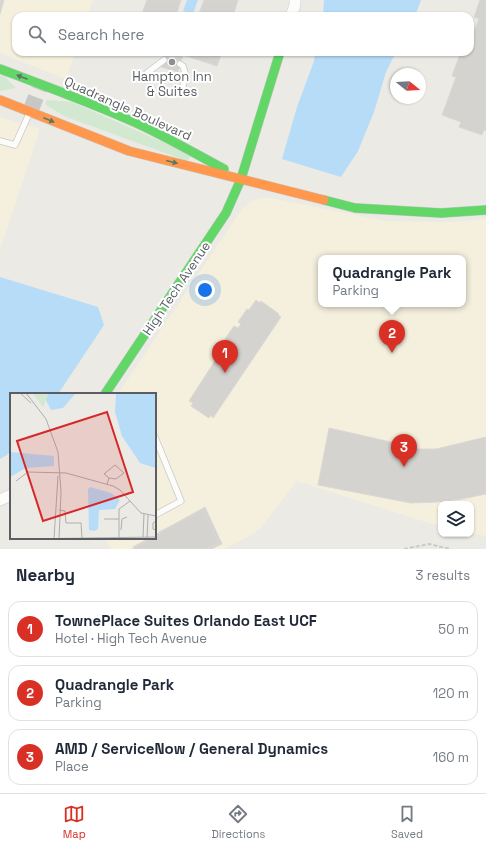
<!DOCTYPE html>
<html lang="en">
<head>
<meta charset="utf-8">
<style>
	:root { --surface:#fff; --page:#f6f6f7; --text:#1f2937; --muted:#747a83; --line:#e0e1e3; --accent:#d93025 }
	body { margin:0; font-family:"Space Grotesk",sans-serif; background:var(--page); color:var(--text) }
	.controls { position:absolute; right:12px; bottom:12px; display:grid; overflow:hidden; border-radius:8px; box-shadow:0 1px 3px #0004 }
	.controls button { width:36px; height:36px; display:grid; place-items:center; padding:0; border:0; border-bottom:1px solid var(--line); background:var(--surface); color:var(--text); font:20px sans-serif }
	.compass { position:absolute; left:390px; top:68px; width:36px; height:36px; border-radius:50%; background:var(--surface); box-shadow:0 1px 3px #0004; rotate:108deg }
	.you { position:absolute; left:205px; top:290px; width:14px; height:14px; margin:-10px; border:3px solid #fff; border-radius:50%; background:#1a73e8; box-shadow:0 0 0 6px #1a73e833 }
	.badge { display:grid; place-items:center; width:26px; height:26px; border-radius:50%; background:var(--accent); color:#fff; font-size:13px; font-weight:700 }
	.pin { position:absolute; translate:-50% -33px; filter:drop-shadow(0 1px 2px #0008) }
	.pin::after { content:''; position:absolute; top:21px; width:14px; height:12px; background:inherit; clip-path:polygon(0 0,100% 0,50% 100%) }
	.popup { position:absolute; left:318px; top:255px; width:148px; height:52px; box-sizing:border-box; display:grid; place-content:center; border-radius:8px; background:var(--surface); filter:drop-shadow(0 1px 3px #0005); font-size:13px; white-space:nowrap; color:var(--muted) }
	.popup b { font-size:15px; color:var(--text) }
	.popup::after { content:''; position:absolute; left:50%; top:100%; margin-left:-8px; border:8px solid transparent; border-top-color:var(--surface) }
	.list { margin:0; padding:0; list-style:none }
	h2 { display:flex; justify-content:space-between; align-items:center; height:52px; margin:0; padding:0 16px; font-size:17px }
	h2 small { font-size:13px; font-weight:400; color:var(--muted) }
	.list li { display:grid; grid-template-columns:26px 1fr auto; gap:12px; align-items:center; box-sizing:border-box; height:56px; margin:0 8px 8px; padding:0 8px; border:1px solid var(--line); border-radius:12px }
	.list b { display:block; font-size:15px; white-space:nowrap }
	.list p { margin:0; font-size:13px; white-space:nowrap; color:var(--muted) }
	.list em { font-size:13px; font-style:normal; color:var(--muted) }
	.icon { flex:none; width:22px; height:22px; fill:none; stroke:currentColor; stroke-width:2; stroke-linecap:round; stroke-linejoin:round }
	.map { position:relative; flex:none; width:486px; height:549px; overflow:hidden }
	.search { position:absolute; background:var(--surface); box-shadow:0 1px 3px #0004; left:12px; right:12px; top:12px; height:44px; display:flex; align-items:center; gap:10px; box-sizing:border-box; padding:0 14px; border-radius:12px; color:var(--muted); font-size:15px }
	.sheet { height:244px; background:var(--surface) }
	nav { display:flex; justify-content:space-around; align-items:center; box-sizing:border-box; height:56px; border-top:1px solid var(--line); background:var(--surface); font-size:11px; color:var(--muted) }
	nav a { display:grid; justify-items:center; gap:2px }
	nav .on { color:var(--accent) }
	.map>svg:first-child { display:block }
</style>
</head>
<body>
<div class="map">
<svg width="486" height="549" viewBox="0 0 486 549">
	<rect width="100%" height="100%" fill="#ebeae5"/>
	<path fill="#f5f0dd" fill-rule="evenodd" d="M0,0h93l-6,16h-71v36h59l-9,27 -66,-26z
		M0,117l40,12 -40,120z
		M262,198h9l115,23 68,1 32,-3v317l-15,-3v-29h-30v22l-12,-3 -132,-42 -36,47 -11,8 -26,13h-113l-6,-11h50v-144h-37l124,-185 11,-9zM321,258h142v46h-142z"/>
	<path fill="#d2e8d0" d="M0,75l4,1 12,12 -16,3z
		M47,100l25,2 120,53 -5,6 -123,-45 -19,-12z"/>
	<path fill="#b7dcf7" d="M187,0h11l-5,14 -10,-3z
		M324,0h97l-6,16h-92z
		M315,52h81l-10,20 -12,40 -16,39 -17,26 -59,-18 15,-52 17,-46z
		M0,277l98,30 6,18 -46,69h-47v57l-4,4 -7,4z"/>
	<path fill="#d4d3d0" stroke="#dad8d4" d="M0,0h4l-4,14z
		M147,0h34l-4,13 9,3h-45z
		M204,0h34l-5,16h-35z
		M480,0h6v131l-2,-1 -2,5 -23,-8 2,-5 -19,-7 14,-38 -4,-1 8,-22 5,2 1,-4h4v-10l9,-23 -5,-2z
		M166,52h56l-5,14 -34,-11 -5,17 -17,-5z
		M256,300l4,3 1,-2 18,13 -1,1 3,2 -68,101 -2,-3 -2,3 -18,-12 2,-3 -4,-2 37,-57 -3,-2 11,-16 4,2 3,-4 -3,-2 9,-13 2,1z
		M329,428l75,17 11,4h21l50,-12v57l-24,5 -25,3 -26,1 -93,-18z
		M205,507l17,37 -11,5h-77l-1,-2 17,-9h5v-3z
		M203,510l16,33 -12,6h-73v-1l26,-13 -1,-3z"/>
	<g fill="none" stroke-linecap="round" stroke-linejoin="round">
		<path stroke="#c7c7c4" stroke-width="16" stroke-dasharray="16 8" stroke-linecap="butt" d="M30,112l11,-28"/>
		<defs>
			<path id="lane" d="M180,64l3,2 2,7 -2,14
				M147,73l17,-13
				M0,141l15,4 14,-31
				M155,437l26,64 -26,14"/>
			<path id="street" d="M291,16l4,-11v-5
				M0,500l11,-5"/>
			<path id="fast" d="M0,69c45,17 90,33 134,53 31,14 60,31 90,47
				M324,200l31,8 86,5 45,-3
				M105,394l121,-181 15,-34 39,-127"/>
			<path id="slow" d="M0,100l129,51 195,49"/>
		</defs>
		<use href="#lane" stroke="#c8c8c7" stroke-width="7"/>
		<use href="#street" stroke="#c8c8c7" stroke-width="12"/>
		<use href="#fast" stroke="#c7c7c5" stroke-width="10"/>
		<use href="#slow" stroke="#c7c7c5" stroke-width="10"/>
		<path stroke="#c7ccca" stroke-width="2" stroke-dasharray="4 2" stroke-linecap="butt" d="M404,549l25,-5 21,5"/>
		<use href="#lane" stroke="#fcfcfb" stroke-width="5.5"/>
		<use href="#street" stroke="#fcfcfb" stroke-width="11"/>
		<use href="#fast" stroke="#63d668" stroke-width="9"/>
		<use href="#slow" stroke="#ff974d" stroke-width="9"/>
	</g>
	<defs><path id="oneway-solid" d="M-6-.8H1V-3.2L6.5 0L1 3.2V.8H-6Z"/></defs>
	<g fill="#5c7664">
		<use href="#oneway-solid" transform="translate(22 77) rotate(-159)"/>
		<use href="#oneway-solid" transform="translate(49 120) rotate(22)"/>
		<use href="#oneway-solid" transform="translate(172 162) rotate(14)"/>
	</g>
	<circle fill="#8d8f90" stroke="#fff" stroke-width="1.5" cx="172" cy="62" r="4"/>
	<g text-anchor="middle" stroke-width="4" stroke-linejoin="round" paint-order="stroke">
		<g font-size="13" fill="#5a5e63" stroke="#fff">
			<text x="172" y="81">Hampton Inn<tspan x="172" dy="15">&amp; Suites</tspan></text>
		</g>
		<g font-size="13" fill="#5a5e63" stroke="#fff">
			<text transform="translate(128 108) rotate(24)" y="5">Quadrangle Boulevard</text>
			<text transform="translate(176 288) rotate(-56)" y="5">High Tech Avenue</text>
		</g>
	</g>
	<g transform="translate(10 393)">
		<rect width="146" height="146" fill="#ebeae5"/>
		<path d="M23,0h16l-6,14 -9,-12z" fill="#d2e8d0"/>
		<path d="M39,0h27l-13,15 -12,2 -5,-10zM106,0h40v75l-16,-5 -18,-27 -7,-24zM0,59l44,4v10l-28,2 -16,9zM80,94l21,6 9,7 -5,9 -16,1 -1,19 -4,2 -5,-1 -1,-41z" fill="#b7dcf7"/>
		<path fill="none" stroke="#adaead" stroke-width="1" d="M10,0l11,10M16,0l20,26 12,33 3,40 -2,47M6,88l12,-9 38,1 47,13 7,4 21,23 15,3M97,91l2,-6 -5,-4 11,-9 9,8 -8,6 -7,-1M49,117l6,1 1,12h15l1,15M94,126h15M146,128l-3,2v6l3,1M111,137l1,-11 5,-2M109,144v-28l11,-8M133,144l1,-23M11,146l135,-2M44,146l4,-63M137,146l1,-24"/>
		<path fill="#d62828" fill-opacity="0.15" stroke="#d62828" stroke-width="2" d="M97,19l26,80 -90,29 -26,-80z"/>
		<rect width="146" height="146" fill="none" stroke="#5a5e63" stroke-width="2"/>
	</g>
</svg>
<div class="controls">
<button><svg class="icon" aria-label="layers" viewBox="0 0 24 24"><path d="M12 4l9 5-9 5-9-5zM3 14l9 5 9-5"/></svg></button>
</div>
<svg class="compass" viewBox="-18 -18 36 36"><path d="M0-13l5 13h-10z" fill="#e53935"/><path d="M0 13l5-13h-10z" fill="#747a83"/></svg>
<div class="you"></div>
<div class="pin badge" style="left:225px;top:373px">1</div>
<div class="pin badge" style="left:392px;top:353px">2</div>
<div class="popup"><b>Quadrangle Park</b>Parking</div>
<div class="pin badge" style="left:404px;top:467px">3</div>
<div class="search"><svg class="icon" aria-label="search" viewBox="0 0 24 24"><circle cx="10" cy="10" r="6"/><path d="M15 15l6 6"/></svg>Search here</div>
</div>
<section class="sheet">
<h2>Nearby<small>3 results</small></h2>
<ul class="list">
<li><span class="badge">1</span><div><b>TownePlace Suites Orlando East UCF</b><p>Hotel · High Tech Avenue</p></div><em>50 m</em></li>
<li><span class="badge">2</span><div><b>Quadrangle Park</b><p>Parking</p></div><em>120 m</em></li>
<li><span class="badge">3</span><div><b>AMD / ServiceNow / General Dynamics</b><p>Place</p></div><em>160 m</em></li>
</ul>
</section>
<nav>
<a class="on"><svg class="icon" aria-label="map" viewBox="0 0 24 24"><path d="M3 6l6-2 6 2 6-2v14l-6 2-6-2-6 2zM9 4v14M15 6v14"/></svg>Map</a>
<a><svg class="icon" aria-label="directions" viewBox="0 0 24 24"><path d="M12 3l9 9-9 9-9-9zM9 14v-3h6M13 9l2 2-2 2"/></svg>Directions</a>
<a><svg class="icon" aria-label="saved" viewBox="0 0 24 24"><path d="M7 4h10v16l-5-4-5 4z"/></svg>Saved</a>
</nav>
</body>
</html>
